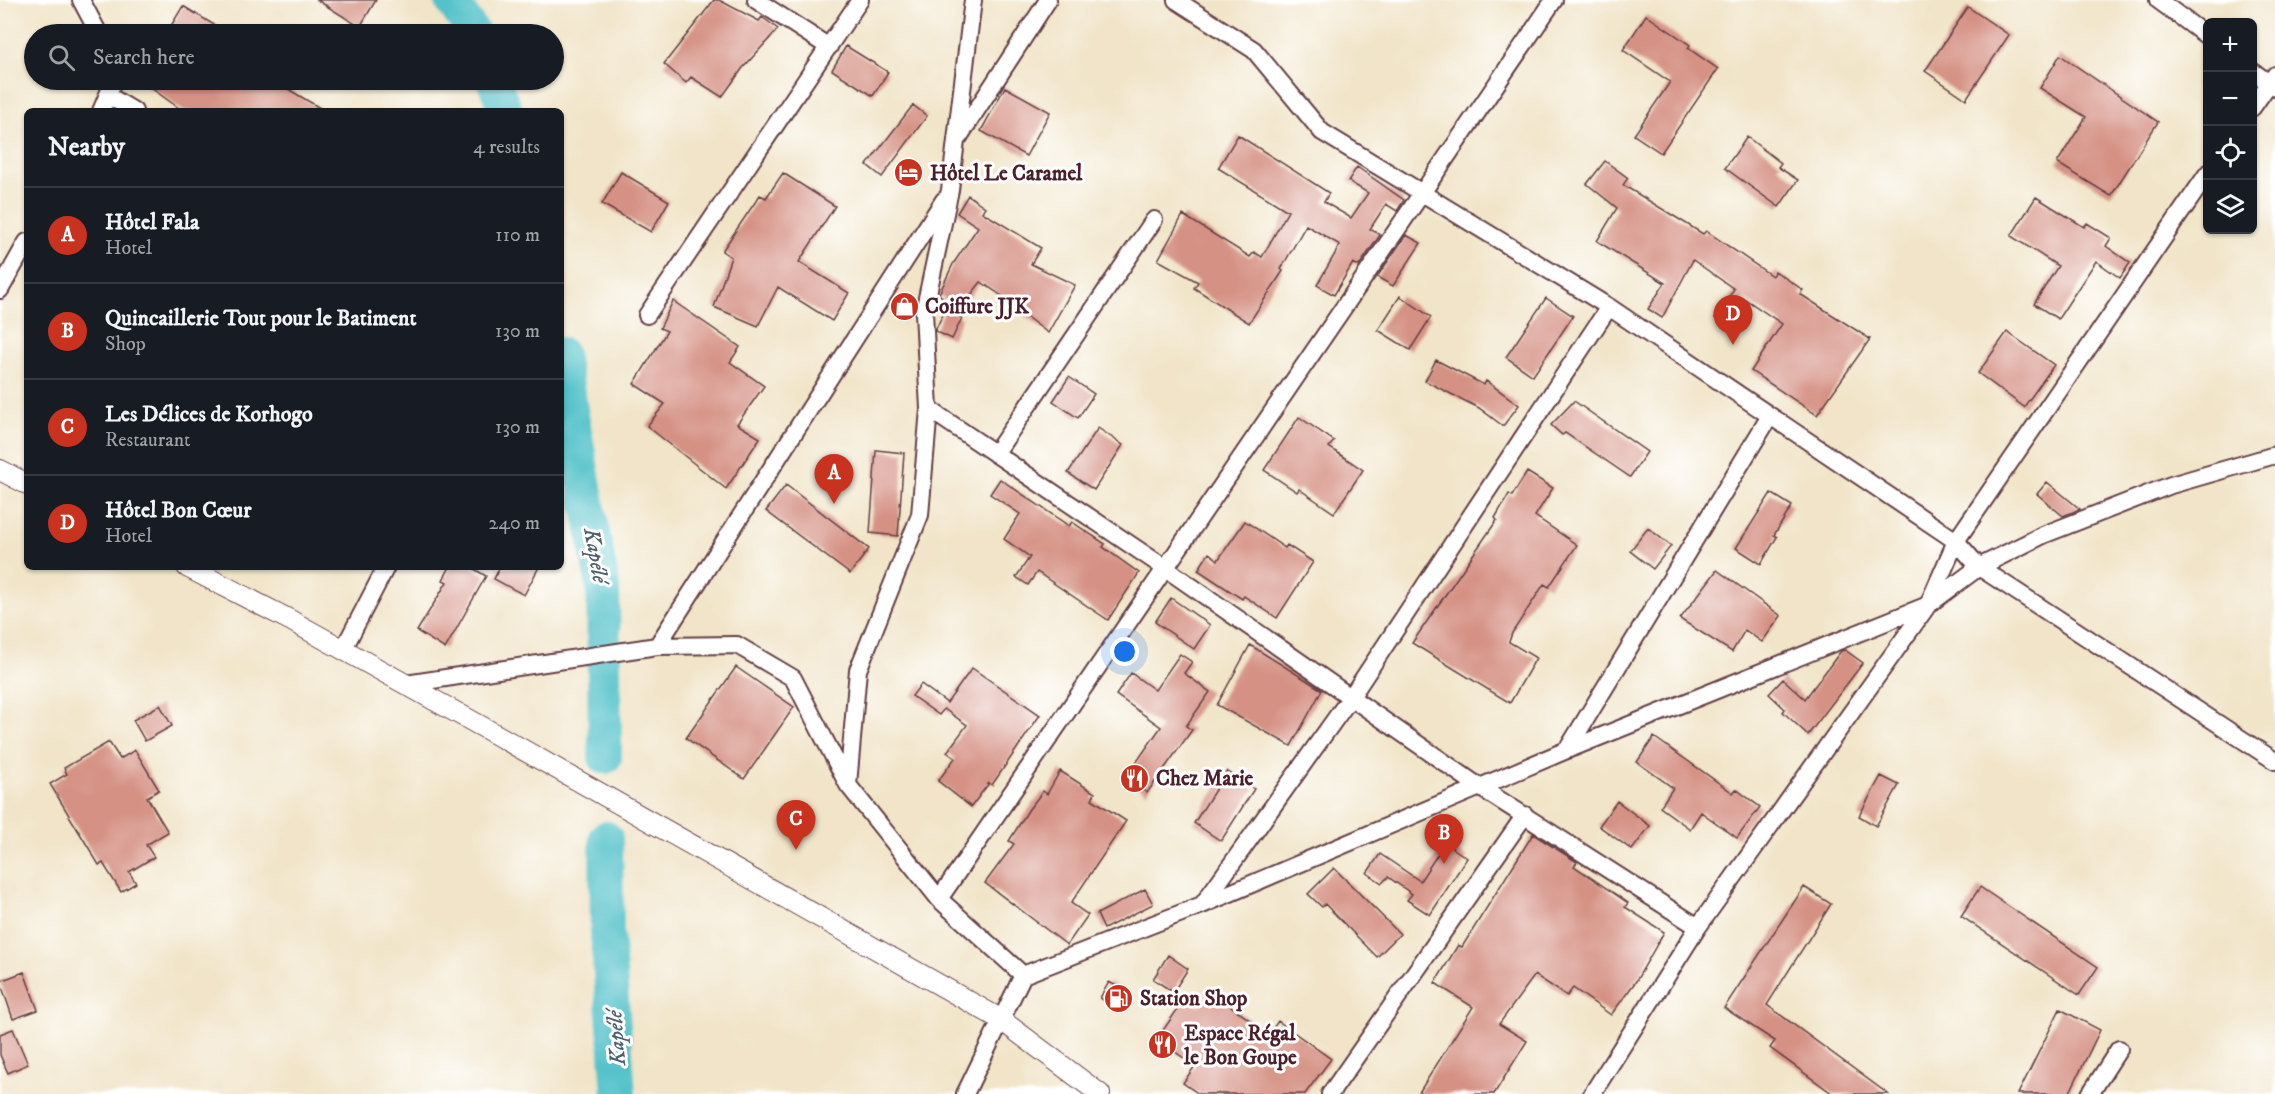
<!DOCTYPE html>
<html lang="en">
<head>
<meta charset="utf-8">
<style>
	:root { --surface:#171b24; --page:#242831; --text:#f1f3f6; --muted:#9ea1a6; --line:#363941; --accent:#c8321e }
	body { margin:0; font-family:"IM FELL DW Pica",serif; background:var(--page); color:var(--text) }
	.controls { position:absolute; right:18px; top:18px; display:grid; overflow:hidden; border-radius:9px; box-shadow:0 2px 4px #0004 }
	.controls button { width:54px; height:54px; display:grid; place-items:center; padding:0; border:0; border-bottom:2px solid var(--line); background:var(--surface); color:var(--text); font:30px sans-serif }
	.you { position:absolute; left:1125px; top:652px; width:21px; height:21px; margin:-15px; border:4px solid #fff; border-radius:50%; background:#1a73e8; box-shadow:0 0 0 9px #1a73e833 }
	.badge { display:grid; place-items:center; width:39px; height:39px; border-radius:50%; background:var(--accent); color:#fff; font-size:20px; font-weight:700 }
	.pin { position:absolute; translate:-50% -50px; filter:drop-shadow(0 2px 3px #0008) }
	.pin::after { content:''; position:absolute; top:32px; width:21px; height:18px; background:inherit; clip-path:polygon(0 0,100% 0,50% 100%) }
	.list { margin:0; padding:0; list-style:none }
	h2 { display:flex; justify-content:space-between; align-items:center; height:78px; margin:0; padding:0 24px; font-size:26px }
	h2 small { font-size:20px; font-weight:400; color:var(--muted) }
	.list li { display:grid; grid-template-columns:39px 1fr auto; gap:18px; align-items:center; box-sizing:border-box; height:96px; padding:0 24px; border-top:2px solid var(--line) }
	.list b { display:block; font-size:22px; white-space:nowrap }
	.list p { margin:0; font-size:20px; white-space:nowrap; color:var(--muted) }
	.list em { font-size:20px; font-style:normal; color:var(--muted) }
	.icon { flex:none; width:33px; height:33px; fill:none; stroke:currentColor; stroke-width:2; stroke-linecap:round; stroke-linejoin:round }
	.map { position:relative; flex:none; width:2275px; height:1094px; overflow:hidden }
	.search { position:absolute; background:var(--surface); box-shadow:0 2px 4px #0004; left:24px; top:24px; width:540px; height:66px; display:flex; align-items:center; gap:15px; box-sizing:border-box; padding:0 21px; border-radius:33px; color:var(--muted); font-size:22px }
	.panel { position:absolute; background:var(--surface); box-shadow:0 2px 4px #0004; left:24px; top:108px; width:540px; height:462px; border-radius:9px }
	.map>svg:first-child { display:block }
</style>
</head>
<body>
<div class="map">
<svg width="2275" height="1094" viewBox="0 0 2275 1094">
	<rect width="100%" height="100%" fill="#fff"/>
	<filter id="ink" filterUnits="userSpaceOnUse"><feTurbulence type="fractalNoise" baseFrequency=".0167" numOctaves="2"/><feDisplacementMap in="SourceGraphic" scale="12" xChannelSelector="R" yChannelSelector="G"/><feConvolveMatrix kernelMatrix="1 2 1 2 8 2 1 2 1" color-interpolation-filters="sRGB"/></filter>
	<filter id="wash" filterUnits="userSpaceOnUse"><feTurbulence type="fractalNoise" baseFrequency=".008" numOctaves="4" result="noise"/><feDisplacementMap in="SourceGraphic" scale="24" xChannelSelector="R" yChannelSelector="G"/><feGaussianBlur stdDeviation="1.35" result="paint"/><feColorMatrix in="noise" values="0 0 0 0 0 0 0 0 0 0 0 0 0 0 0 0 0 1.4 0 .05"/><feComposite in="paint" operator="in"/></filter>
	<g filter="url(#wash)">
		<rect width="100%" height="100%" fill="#f1e4c8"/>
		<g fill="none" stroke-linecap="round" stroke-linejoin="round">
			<path stroke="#54c2ca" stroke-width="34" d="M451,0l23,34
				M493,80l13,31
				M561,354l42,233 2,170
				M606,838l1,94 12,162"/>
		</g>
		<g id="blocks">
			<path fill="#d59184" d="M317,0h59l-16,27z
				M714,0h5l40,21 3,-4 16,12 -36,40 -20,28 -31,-20 -5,6 -22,-19z
				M183,6l46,28h-63z
				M1968,7l41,28 -43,64 -41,-28z
				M1646,15l44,30 -2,3 30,21 -57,84 -27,-18 36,-53 -47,-32z
				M846,46l42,26 -15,24 -41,-26z
				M2060,55l98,67 -47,74 -54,-33 29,-46 -46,-29z
				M140,80h133l52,31h-142z
				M1005,87l45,25 -24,44 -45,-25z
				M913,105l14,11 -45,61 -15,-12z
				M1238,135l91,58 -5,9 27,16 17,-25 -20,-12 9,-14 47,33 -7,11 -11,-7 -16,25 10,6 -21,31 -6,-3 -19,32 -17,-10 23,-40 -34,-20 -25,44 2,2 -34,52 -55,-35 4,-6 -40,-22 25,-45 67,42 4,-5 8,5 26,-46 -70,-43z
				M1747,137l34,26 -3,4 20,13 -19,27 -54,-39z
				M1605,161l23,17 -5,7 80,49 3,-3 66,45 3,-5 28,19 -3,4 70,45 -53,76 -66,-44 31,-47 -37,-25 -18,27 -12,-8 19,-29 -41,-29 -31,58 -14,-9 17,-26 -68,-42 20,-33 -30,-24z
				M621,172l48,29 -18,31 -49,-28z
				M783,173l52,33 -36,56 50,31 -17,28 -54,-34 -20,39 -44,-19 17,-50 -9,-6 38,-56 6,3z
				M968,195l17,12 -3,5 59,36 -10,16 44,21 -27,48 -32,-24 1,-3 -36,-24 -26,33 7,3 -10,21 -17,-8 13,-28 -9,-9 14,-30 25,-37 -21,-14z
				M2036,197l48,30 3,-4 24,15 -5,8 24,17 -10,15 -24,-17 -38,58 -24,-15 24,-38 -47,-30z
				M1406,235l15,8 -28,43 -16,-9z
				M1400,296l31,21 -21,33 -32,-20z
				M1546,298l27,18 -40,60 -27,-19z
				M673,301l67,46 -10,15 34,24 -27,38 23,14 -34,51 -79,-63 18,-22 -31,-20 33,-53 -7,-3z
				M2007,332l47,33 -30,42 -46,-34z
				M1436,360l48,25 2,-4 33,24 -16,21 -24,-18 -54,-27z
				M1069,377l25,17 -16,24 -25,-17z
				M1574,401l73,51 -17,25 -65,-44 -3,2 -11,-10z
				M1299,417l35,24 -5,6 34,23 -29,43 -35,-24 -2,3 -33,-22z
				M1098,428l25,17 -29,45 -26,-17z
				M876,450l28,3 -6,83 -28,-3z
				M1527,472l26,16 -18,28 42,29 -28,42 -5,-3 -32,49 -3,9 27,16 -26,45 -98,-60 85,-123 -2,-2 14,-24 3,2z
				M1000,479l69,47 3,-4 33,22 -2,3 36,26 -31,47 -71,-48 -9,13 -12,-8 14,-20 -26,-18 16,-25 -30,-20z
				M2047,482l33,27 -17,7 -26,-22z
				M786,485l83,64 -19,25 -84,-63z
				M1771,493l21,13 -18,29 3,2 -16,27 -25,-16z
				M1245,521l40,27 2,-3 26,17 -36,56 -33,-22 -2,3 -44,-29 11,-17 9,7z
				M1648,528l23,18 -18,23 -23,-18z
				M450,567h21l15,9 -41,73 -28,-18 30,-49 -4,-2z
				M500,567h39l-15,28 -30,-16z
				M1717,570l64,46 -19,26 -17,-12 -13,22 -52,-33z
				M1171,598l39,27 -16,24 -39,-27z
				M1250,645l72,45 -31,56 -74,-41z
				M1845,650l18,13 -55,72 -25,-23 2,-3 -16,-15 14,-15 22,20 36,-48z
				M1180,654l12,8 -8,11 26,19 -24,34 6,4 -45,63 -21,-16 35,-50 -45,-32 15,-22 24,17z
				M736,667l58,40 -50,72 -58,-41z
				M972,668l68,47 -48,70 -3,-2 -18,24 -33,-26 17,-23 -8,-6 20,-27 -23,-16 -5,6 -27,-19 9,-12 26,19z
				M160,705l12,21 -27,15 -12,-21z
				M1654,737l79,56 3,-4 24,18 -23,31 -36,-26 -11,17 -30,-22 13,-19 -36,-26z
				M109,742l11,17 15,-9 24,40 -12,7 21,35 -22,13 8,12 -25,15 7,11 -15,9 -18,-29 -4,2 -49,-81 17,-10 -3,-6z
				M1060,771l35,22 -3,6 34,22 -55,82 17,12 -21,30 -82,-62 29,-39 -5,-3 20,-32 14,-18 4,3z
				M1227,771l27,18 -33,52 -27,-18z
				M1881,776l18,9 -23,41 -17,-10z
				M1617,801l33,25 -18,24 -33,-24z
				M1533,834l44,28 -3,4 54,37 -3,4 39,25 -28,49 -25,34 -38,-27 -6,8 -32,-21 -36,49 28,17 -33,53h-76l55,-87 -38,-24 23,-38 4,2z
				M1445,843l22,15 -37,57 -23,-15 5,-6 -24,-17 -6,6 -15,-10 13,-19 40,27z
				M1334,868l66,66 -23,23 -52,-53 -3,3 -14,-13z
				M1804,887l27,17 -64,101 121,89h-55l-63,-46 5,-7 -51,-33z
				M1980,887l118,80 -19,28 -118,-79z
				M1145,889l8,15 -49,25 -7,-15z
				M1168,955l20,14 -15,23 -20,-13z
				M24,972l14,38 -25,9 -13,-38z
				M1109,982l20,11 -9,16 -20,-11z
				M1210,991l59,43 9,-13 53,38 -26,35h-106l-16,-11 12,-17 -38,-27 29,-42 13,9z
				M2060,1009l40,21 -31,64h-51z
				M13,1029l15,35 -20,9 -8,-18v-21z"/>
		</g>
	</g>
	<g filter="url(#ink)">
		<use href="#blocks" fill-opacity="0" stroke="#633d43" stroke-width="1.5"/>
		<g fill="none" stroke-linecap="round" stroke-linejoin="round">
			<defs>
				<path id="minor" d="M81,0l18,34
					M756,0l73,47
					M1176,0l78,50 68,82 287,175 347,234 23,26 296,194
					M2158,0l50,37
					M2252,71l23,16
					M109,96l25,15
					M2252,108l23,-33
					M101,111l13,-31
					M959,137l89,-137
					M0,290l27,-48
					M647,315l213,-315
					M929,409l236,159 316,220 217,139
					M995,454l159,-234
					M657,646l287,-446
					M343,650l43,-83
					M406,684l251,-38 80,-1 56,33 55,107 91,114 84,76
					M1567,750l203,-334
					M848,785l10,-115 62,-155 9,-106 -5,-97 26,-122 23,-190
					M939,899l615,-899
					M1203,904l148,-207 258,-390
					M965,1094l58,-119 179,-70 365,-155 361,-145 51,-38 64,-32 128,-50 104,-30
					M1330,1094l195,-279
					M1592,1094l106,-167 230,-322 28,-64 252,-368
					M2090,1094l29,-45"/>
				<path id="tertiary" d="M0,470l27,14
					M187,567l103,53 207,115 503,284 100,75"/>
			</defs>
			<use href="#minor" stroke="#633d43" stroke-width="20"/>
			<use href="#tertiary" stroke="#633d43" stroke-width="22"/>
			<use href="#minor" stroke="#fff" stroke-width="16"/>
			<use href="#tertiary" stroke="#fff" stroke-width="20"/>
		</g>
	</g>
	<defs>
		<symbol id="hotel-disc" viewBox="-11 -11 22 22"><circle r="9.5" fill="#c8321e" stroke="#fff"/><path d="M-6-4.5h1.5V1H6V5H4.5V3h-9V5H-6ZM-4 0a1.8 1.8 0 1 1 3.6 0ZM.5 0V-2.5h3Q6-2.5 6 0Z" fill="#fff"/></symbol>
		<symbol id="shop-disc" viewBox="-11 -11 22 22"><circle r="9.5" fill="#c8321e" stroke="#fff"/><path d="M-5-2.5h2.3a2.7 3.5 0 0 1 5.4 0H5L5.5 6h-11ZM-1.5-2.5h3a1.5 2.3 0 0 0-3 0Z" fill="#fff"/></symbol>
		<symbol id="restaurant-disc" viewBox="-11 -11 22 22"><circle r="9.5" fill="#c8321e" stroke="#fff"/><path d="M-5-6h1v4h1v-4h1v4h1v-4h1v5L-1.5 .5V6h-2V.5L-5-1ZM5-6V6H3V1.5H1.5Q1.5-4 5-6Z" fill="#fff"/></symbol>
		<symbol id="fuel-disc" viewBox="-11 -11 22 22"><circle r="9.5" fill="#c8321e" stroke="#fff"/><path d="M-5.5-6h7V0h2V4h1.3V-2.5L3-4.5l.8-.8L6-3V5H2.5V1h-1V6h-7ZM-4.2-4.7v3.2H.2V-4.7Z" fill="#fff"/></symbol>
	</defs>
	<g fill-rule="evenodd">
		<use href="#hotel-disc" x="892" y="156" width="33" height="33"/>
		<use href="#shop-disc" x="888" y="290" width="33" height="33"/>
		<use href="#restaurant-disc" x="1118" y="762" width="33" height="33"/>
		<use href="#fuel-disc" x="1102" y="982" width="33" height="33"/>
		<use href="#restaurant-disc" x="1146" y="1028" width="33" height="33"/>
	</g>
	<g text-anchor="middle" stroke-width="6" stroke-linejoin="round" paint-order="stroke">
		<g font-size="21" font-weight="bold" fill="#4a1f2b" stroke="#fff" text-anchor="start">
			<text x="930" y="180">Hôtel Le Caramel</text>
			<text x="925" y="313">Coiffure JJK</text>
			<text x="1156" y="785">Chez Marie</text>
			<text x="1140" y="1005">Station Shop</text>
			<text x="1184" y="1040">Espace Régal<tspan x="1184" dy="24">le Bon Goupe</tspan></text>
		</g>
		<g font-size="22" font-style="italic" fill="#4e606b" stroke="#fff">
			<text transform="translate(597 555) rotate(80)" y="8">Kapélé</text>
			<text transform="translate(615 1038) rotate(-94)" y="8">Kapélé</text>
		</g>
	</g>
</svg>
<div class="controls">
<button>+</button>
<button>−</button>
<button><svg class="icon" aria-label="locate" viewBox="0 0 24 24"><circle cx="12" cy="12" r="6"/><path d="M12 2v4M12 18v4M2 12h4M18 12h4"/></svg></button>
<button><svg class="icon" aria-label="layers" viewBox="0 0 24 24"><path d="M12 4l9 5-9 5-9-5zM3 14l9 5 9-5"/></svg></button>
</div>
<div class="you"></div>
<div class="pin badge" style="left:834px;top:504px">A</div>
<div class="pin badge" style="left:1444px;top:864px">B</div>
<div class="pin badge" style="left:796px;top:850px">C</div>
<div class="pin badge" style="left:1733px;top:345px">D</div>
<div class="search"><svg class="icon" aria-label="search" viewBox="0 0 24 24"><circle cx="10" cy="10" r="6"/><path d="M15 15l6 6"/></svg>Search here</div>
<section class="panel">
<h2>Nearby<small>4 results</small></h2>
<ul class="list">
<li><span class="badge">A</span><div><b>Hôtel Fala</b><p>Hotel</p></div><em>110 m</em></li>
<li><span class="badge">B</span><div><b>Quincaillerie Tout pour le Batiment</b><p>Shop</p></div><em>130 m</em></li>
<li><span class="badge">C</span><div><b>Les Délices de Korhogo</b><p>Restaurant</p></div><em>130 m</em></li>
<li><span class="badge">D</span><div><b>Hôtel Bon Cœur</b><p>Hotel</p></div><em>240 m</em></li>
</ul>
</section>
</div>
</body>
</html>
